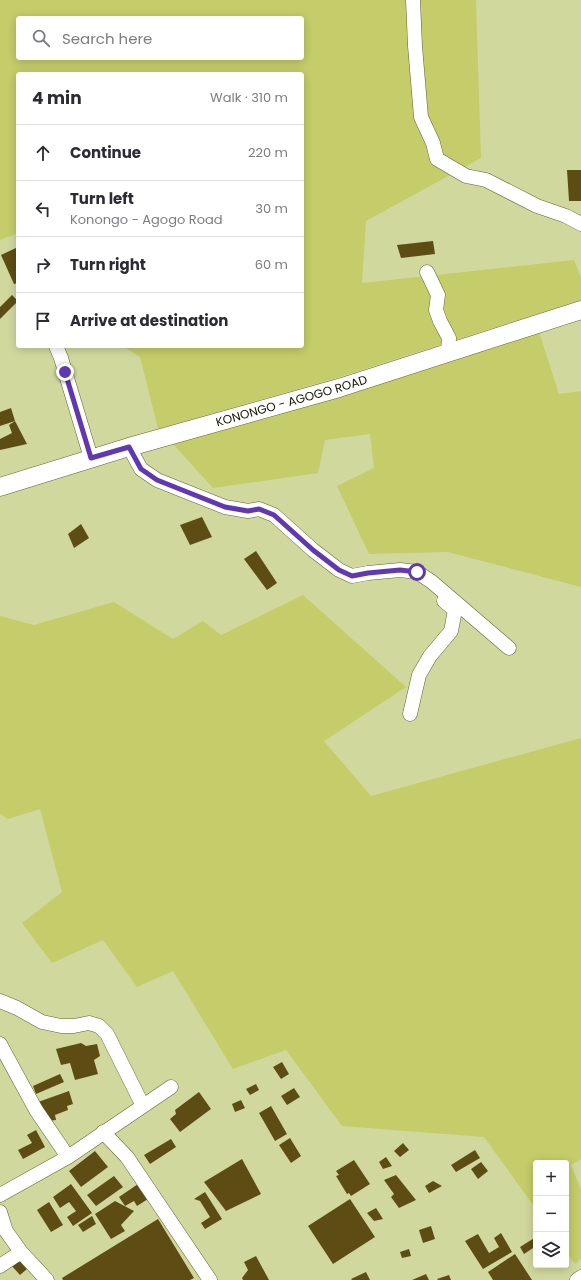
<!DOCTYPE html>
<html lang="en">
<head>
<meta charset="utf-8">
<style>
	:root { --surface:#fff; --page:#f7f7f7; --text:#2b2b33; --muted:#7c7c81; --line:#e1e1e2 }
	body { margin:0; font-family:Poppins,sans-serif; background:var(--page); color:var(--text) }
	.controls { position:absolute; right:12px; bottom:12px; display:grid; overflow:hidden; border-radius:4px; box-shadow:0 2px 10px #0003 }
	.controls button { width:36px; height:36px; display:grid; place-items:center; padding:0; border:0; border-bottom:1px solid var(--line); background:var(--surface); color:var(--text); font:20px sans-serif }
	.stop { position:absolute; width:12px; height:12px; margin:-9px; border:3px solid #6039b1; border-radius:50%; background:#fff }
	.stop.end { background:#6039b1; border-color:#fff; box-shadow:0 1px 4px #0008 }
	.list { margin:0; padding:0; list-style:none }
	h2 { display:flex; justify-content:space-between; align-items:center; height:52px; margin:0; padding:0 16px; font-size:17px }
	h2 small { font-size:13px; font-weight:400; color:var(--muted) }
	.list li { display:grid; grid-template-columns:26px 1fr auto; gap:12px; align-items:center; box-sizing:border-box; height:56px; padding:0 16px; border-top:1px solid var(--line) }
	.list b { display:block; font-size:15px; white-space:nowrap }
	.list p { margin:0; font-size:13px; white-space:nowrap; color:var(--muted) }
	.list em { font-size:13px; font-style:normal; color:var(--muted) }
	.icon { flex:none; width:22px; height:22px; fill:none; stroke:currentColor; stroke-width:2; stroke-linecap:round; stroke-linejoin:round }
	.map { position:relative; flex:none; width:581px; height:1280px; overflow:hidden }
	.search { position:absolute; background:var(--surface); box-shadow:0 2px 10px #0003; left:16px; top:16px; width:288px; height:44px; display:flex; align-items:center; gap:10px; box-sizing:border-box; padding:0 14px; border-radius:4px; color:var(--muted); font-size:15px }
	.panel { position:absolute; background:var(--surface); box-shadow:0 2px 10px #0003; left:16px; top:72px; width:288px; height:276px; border-radius:4px }
	.map>svg:first-child { display:block }
</style>
</head>
<body>
<div class="map">
<svg width="581" height="1280" viewBox="0 0 581 1280">
	<rect width="100%" height="100%" fill="#d1d89e"/>
	<path fill="#c4cd69" fill-rule="evenodd" d="M0,0h476l5,158 -115,63 -4,62 212,-23 7,18v22l-245,78 -178,51 -18,-72 -17,-11h179v-272h-284v159l-18,7zM18,18h284v40h-284z
		M539,332l20,62 22,-3v196l-133,-35 -79,2 -32,-68 37,-18 -4,-34 -45,6 -7,33 -105,15 -40,-44 168,-48z
		M303,595l103,92 -82,54 47,55 210,-58v421l-10,6 10,24v70l-6,5 -9,-13v-88h-30v46l-52,-72 -142,-11 -56,-76 -53,19 -60,-98 -36,16 -34,-47 -51,23 -30,-40 40,-31 -22,-83 -32,10 -8,-5v-198l34,9 80,-23 59,37 30,-18 18,14z"/>
	<path fill="#5d4d15" d="M567,170h14v31h-12z
		M433,241l2,13 -34,4 -4,-13z
		M18,247v36l-4,1 -13,-29z
		M12,295l6,6 -18,18v-12z
		M11,408l4,13 12,23 -27,6v-11l12,-6 -3,-8 6,-4 -15,5v-14z
		M202,517l10,20 -22,8 -10,-20z
		M81,524l8,14 -15,10 -6,-14z
		M256,551l21,32 -10,7 -23,-31z
		M81,1043l5,3 11,-2 3,12 -6,4 4,14 -23,6 -5,-17 -9,2 -5,-16z
		M282,1062l7,12 -8,5 -8,-12z
		M60,1074l4,8 -28,12 -3,-8z
		M256,1084l3,6 -9,5 -4,-6z
		M294,1088l6,9 -13,8 -6,-9z
		M69,1091l4,13 -6,2 1,4 -13,5 1,5 -8,1 -10,-19z
		M199,1092l12,17 -31,23 -10,-13 6,-5 -1,-4z
		M241,1100l4,8 -10,4 -3,-8z
		M271,1106l16,28 -12,7 -16,-28z
		M36,1130l9,17 -22,12 -5,-9 14,-7 -5,-8z
		M290,1138l11,18 -10,7 -12,-18z
		M171,1139l5,8 -26,17 -6,-9z
		M403,1143l6,7 -9,7 -6,-6z
		M475,1150l5,8 -24,14 -5,-7z
		M95,1151l13,16 -27,20 -12,-16z
		M386,1157l6,9 -9,3 -4,-7z
		M242,1159l19,35 -35,17 -22,-29z
		M354,1160l16,24 -19,12 -2,-3 -2,1 -11,-18 3,-1 -3,-4z
		M481,1162l7,9 -10,8 -7,-10z
		M396,1175l20,25 -17,8 -8,-11 3,-3 -10,-14z
		M114,1176l9,11 -27,19 -9,-11z
		M433,1181l9,5 -13,7 -4,-7z
		M71,1184l21,29 -19,13 -6,-9 9,-6 -7,-9 -9,6 -7,-11z
		M138,1184l10,15 -11,7 -3,-5 -9,5 -6,-9z
		M205,1192l17,27 -17,10 -4,-6 9,-6 -10,-16 -6,-2z
		M350,1199l25,38 -42,27 -25,-38z
		M115,1201l19,10 -13,14 4,6 -14,8 -16,-25z
		M49,1202l14,23 -12,7 -14,-22z
		M376,1208l7,11 -9,2 -7,-8z
		M92,1216l4,8 -13,8 -5,-7z
		M158,1219l36,59 -4,2h-127l-1,-2z
		M431,1226l4,13 -12,4 -4,-13z
		M501,1233l11,19 -29,17 -18,-28 13,-7 11,19 10,-6 -5,-9z
		M536,1237v9l-12,8 -4,-7z
		M409,1249l2,7 -9,2 -2,-6z
		M515,1254l17,26h-39l-5,-8z
		M256,1256l13,24h-26l-1,-2 6,-8 -4,-8z
		M18,1259l9,10 -7,6 -9,-10z
		M366,1272l4,8h-18l-1,-1z
		M426,1274l3,6h-17z
		M449,1275l2,5h-13l-1,-1z"/>
	<g fill="none" stroke-linecap="round" stroke-linejoin="round">
		<defs>
			<path id="minor" d="M413,0l2,46 6,71 12,26 4,16 29,17 20,4 51,26 29,10 15,8
				M427,272l11,23 -2,15 4,11 9,17 -1,15
				M56,346l5,12 30,100
				M129,447l12,22 16,11 68,27 23,4 11,-2 15,6 39,35 26,20 13,6 16,-3 32,-3 17,2 15,10 77,66
				M410,714l9,-39 11,-19 21,-25 4,-21 -11,-9
				M0,1001l17,7 25,14 19,4h13l15,-3 10,3 8,8 36,72
				M0,1044l36,66 32,47
				M103,1132l24,25 83,123
				M0,1195l68,-38 103,-70
				M0,1212l6,19 15,21 26,28
				M0,1266l21,-14
				M577,1280l4,-3"/>
			<g id="major">
				<path id="s1" d="M0,487l129,-40 210,-59 242,-78"/>
			</g>
		</defs>
		<use href="#minor" stroke="#616630" stroke-width="15"/>
		<use href="#major" stroke="#616630" stroke-width="19"/>
		<use href="#minor" stroke="#fff" stroke-width="14"/>
		<use href="#major" stroke="#fff" stroke-width="18"/>
	</g>
	<g fill="none" stroke-linecap="round" stroke-linejoin="round">
		<path stroke="#6039b1" stroke-width="5" d="M65,372l26,86 38,-11 12,22 16,11 68,27 23,4 11,-2 15,6 39,35 26,20 13,6 16,-3 32,-3 17,2"/>
	</g>
	<g text-anchor="middle" stroke-width="4" stroke-linejoin="round" paint-order="stroke">
		<g font-size="12" fill="#131501" stroke="#dee5ab">
			<text dy="4" stroke="none"><textPath href="#s1" startOffset="304">KONONGO - AGOGO ROAD</textPath></text>
		</g>
	</g>
</svg>
<div class="controls">
<button>+</button>
<button>−</button>
<button><svg class="icon" aria-label="layers" viewBox="0 0 24 24"><path d="M12 4l9 5-9 5-9-5zM3 14l9 5 9-5"/></svg></button>
</div>
<div class="stop" style="left:417px;top:572px"></div>
<div class="stop end" style="left:65px;top:372px"></div>
<div class="search"><svg class="icon" aria-label="search" viewBox="0 0 24 24"><circle cx="10" cy="10" r="6"/><path d="M15 15l6 6"/></svg>Search here</div>
<section class="panel">
<h2>4 min<small>Walk · 310 m</small></h2>
<ul class="list">
<li><svg class="icon" aria-label="ahead" viewBox="0 0 24 24"><path d="M12 20V5M6 11l6-6 6 6"/></svg><div><b>Continue</b></div><em>220 m</em></li>
<li><svg class="icon" aria-label="left" viewBox="0 0 24 24"><path d="M17 20v-9H6M10 6l-5 5 5 5"/></svg><div><b>Turn left</b><p>Konongo - Agogo Road</p></div><em>30 m</em></li>
<li><svg class="icon" aria-label="right" viewBox="0 0 24 24"><path d="M7 20v-9h11M14 6l5 5-5 5"/></svg><div><b>Turn right</b></div><em>60 m</em></li>
<li><svg class="icon" aria-label="arrive" viewBox="0 0 24 24"><path d="M6 21V4h12l-3 4 3 4H6"/></svg><div><b>Arrive at destination</b></div></li>
</ul>
</section>
</div>
</body>
</html>
